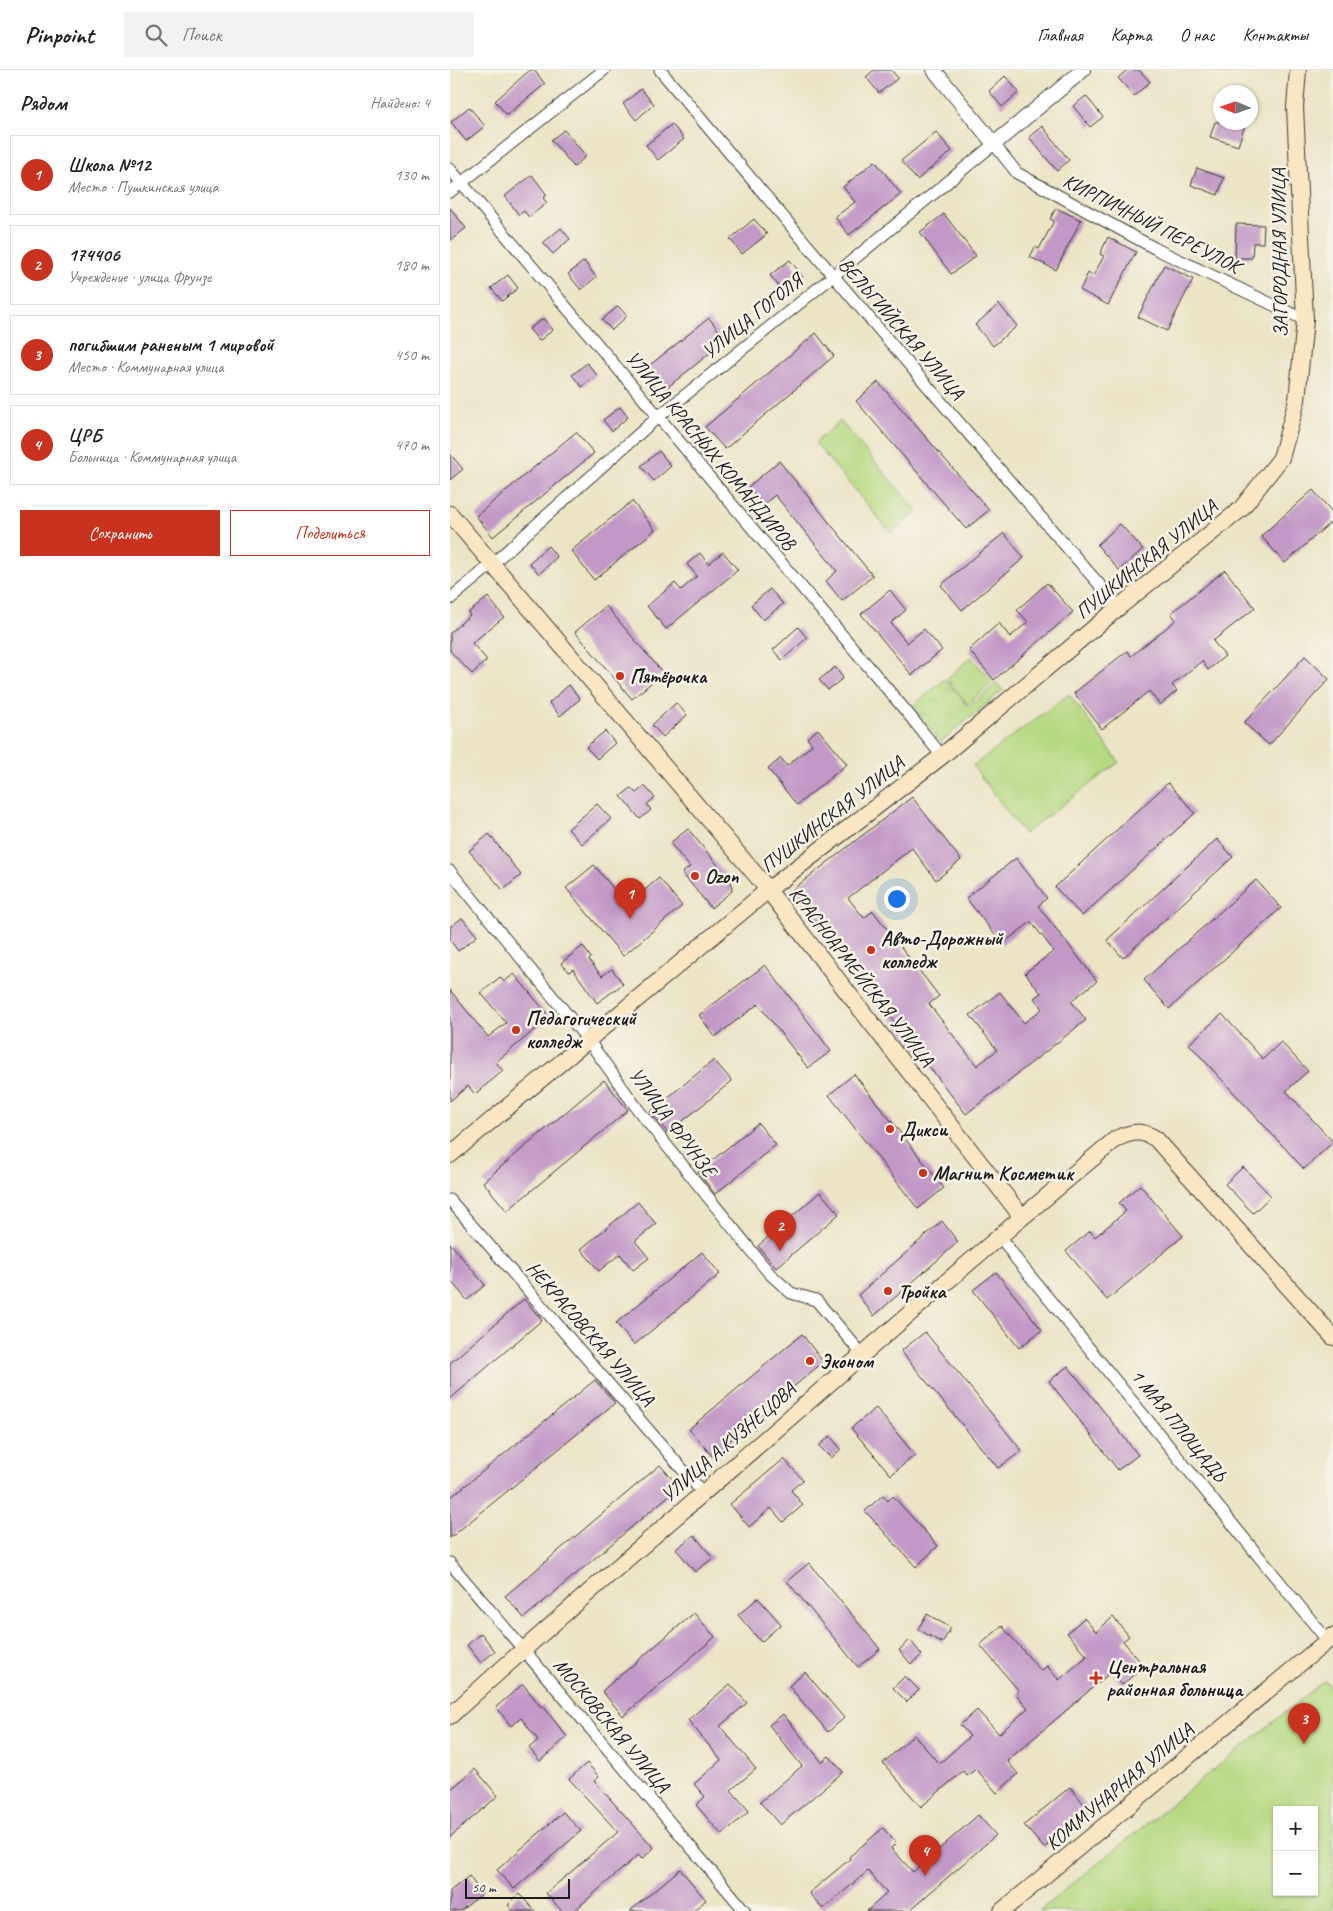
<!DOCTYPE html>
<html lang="ru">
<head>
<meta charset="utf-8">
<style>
	:root { --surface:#fff; --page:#f2f2f2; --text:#202124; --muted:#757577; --line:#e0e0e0; --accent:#c8321e }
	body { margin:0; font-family:Caveat,sans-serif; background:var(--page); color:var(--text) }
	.controls { position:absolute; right:15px; bottom:15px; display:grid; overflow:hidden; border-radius:0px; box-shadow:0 1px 4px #0004 }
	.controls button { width:45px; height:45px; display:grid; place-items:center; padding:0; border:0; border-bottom:1px solid var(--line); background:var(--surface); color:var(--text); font:25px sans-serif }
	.compass { position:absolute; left:763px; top:15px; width:45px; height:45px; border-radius:50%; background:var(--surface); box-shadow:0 1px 4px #0004; rotate:272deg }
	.scale { position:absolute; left:15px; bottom:12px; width:105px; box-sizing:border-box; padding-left:5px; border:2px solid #1c1c1c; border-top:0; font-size:14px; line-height:18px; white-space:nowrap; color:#1c1c1c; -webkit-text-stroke:4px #f7f3e8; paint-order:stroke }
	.you { position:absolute; left:446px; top:828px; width:18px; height:18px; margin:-12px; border:4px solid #fff; border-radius:50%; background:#1a73e8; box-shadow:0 0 0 8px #1a73e833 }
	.badge { display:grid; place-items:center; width:32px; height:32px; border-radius:50%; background:var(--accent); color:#fff; font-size:16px; font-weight:700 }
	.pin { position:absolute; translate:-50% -41px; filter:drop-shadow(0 1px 2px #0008) }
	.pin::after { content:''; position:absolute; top:26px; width:18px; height:15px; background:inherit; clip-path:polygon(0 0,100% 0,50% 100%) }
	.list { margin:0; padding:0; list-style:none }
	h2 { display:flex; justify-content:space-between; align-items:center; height:65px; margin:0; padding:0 20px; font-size:21px }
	h2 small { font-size:16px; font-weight:400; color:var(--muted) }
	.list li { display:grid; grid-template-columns:32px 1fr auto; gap:15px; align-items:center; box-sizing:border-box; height:80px; margin:0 10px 10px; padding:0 10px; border:1px solid var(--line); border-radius:0px }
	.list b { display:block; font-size:19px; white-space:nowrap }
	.list p { margin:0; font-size:16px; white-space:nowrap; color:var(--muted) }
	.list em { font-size:16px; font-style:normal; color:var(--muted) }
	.actions { display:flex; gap:10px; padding:15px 20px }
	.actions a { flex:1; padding:11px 0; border:1px solid var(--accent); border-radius:0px; text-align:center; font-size:18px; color:var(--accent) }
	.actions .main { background:var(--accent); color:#fff }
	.icon { flex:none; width:28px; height:28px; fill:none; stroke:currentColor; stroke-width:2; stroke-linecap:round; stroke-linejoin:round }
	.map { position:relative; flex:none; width:883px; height:1841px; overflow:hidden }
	header { display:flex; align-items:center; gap:30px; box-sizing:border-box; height:70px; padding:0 25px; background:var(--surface); border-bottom:1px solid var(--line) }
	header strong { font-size:24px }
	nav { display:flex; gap:28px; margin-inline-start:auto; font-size:18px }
	.search { width:350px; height:45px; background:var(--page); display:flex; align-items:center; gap:12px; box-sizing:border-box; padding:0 18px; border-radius:0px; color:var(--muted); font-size:19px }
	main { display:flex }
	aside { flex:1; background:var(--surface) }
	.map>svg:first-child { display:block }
</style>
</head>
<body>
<header>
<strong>Pinpoint</strong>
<div class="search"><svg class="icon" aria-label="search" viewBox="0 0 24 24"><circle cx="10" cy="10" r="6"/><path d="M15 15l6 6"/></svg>Поиск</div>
<nav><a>Главная</a><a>Карта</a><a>О нас</a><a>Контакты</a></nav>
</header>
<main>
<aside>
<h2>Рядом<small>Найдено: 4</small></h2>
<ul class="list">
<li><span class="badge">1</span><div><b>Школа №12</b><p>Место · Пушкинская улица</p></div><em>130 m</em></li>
<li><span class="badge">2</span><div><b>174406</b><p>Учреждение · улица Фрунзе</p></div><em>180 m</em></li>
<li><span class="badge">3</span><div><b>погибшим раненым 1 мировой</b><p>Место · Коммунарная улица</p></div><em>450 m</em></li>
<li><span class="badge">4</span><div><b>ЦРБ</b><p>Больница · Коммунарная улица</p></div><em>470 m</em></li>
</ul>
<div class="actions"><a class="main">Сохранить</a><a>Поделиться</a></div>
</aside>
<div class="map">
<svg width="883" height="1841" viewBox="0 0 883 1841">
	<defs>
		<pattern id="grass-tufts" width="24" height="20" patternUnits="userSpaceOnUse" patternTransform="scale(1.25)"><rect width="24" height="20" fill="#b5d981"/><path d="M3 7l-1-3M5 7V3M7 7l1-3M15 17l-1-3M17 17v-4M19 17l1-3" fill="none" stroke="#9bba6f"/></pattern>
	</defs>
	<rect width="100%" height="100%" fill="#f7f3e8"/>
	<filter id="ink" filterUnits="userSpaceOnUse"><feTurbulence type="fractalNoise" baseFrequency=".02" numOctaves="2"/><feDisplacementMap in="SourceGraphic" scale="10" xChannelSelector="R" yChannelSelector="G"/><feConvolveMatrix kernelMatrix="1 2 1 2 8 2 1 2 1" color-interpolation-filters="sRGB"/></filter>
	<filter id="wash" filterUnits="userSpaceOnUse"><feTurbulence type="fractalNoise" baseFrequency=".0096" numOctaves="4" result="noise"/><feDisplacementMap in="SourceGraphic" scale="20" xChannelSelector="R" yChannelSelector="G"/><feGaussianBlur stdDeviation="1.12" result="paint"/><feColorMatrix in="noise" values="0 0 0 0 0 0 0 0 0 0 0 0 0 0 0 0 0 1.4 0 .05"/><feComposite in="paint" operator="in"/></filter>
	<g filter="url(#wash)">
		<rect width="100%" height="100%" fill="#ebe4c5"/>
		<path fill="url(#grass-tufts)" stroke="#687a4e" d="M495,609l24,28 28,-24 6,7 -62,52 -29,-35z"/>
		<path fill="#b5d981" stroke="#687a4e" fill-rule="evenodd" d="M390,351l77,90 -26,22 -76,-90z
			M521,587l22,25 -25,22 -21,-25z
			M619,624l50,68 -95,72 -51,-68z
			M875,1610l8,12v219h-294zM827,1740h37v82h-37z"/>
		<g id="blocks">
			<path fill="#c198c6" d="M80,0h4l11,14 -38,31 -12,-14z
				M424,0h17l7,8 -19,15 -13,-16z
				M677,0h12l11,12 -16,14 -16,-18z
				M555,6l14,16 -17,15 -13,-16z
				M191,19l13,15 -18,16 -13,-16z
				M636,26l17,21 -13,10 -17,-21z
				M19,37l16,19 -19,15 -15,-19z
				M765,52h24l6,3 -7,21 -28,-9z
				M222,54l12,15 -26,21 -12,-15z
				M592,56l27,34 -12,11 -28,-34z
				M114,60l22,26 -12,11 -23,-27z
				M486,62l16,19 -35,29 -16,-19z
				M425,91l26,33 -52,41 -14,-18 20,-15 -12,-15z
				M747,98l27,10 -6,17 -27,-10z
				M82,105l15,20 -4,3 4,5 -18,14 -5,-6 -5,4 -14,-19z
				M0,138l16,20 -16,13z
				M606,138l25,12 -25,50 -26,-13 5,-10 4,2 15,-28 -4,-2z
				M494,144l32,42 -25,18 -31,-42z
				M304,149l13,15 -25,20 -12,-15z
				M786,154l28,1 -1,18h-10l-1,15h-17z
				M111,158l9,11 -17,15 -10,-11z
				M658,167l28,15 -28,53 -28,-15 8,-17 5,3 11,-20 -4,-2z
				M340,190l13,17 -20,15 -13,-17z
				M134,191l12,16 -15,13 -13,-16z
				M714,195l29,14 -26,52 -29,-14z
				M58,205l10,13 -16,13 -11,-13z
				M549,234l18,22 -24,20 -18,-21z
				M168,236l9,10 -15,14 -10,-10z
				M94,248l9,12 -14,11 -10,-12z
				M259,248l17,22 -63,51 -18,-22z
				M366,263l18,23 -109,93 -20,-22z
				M137,293l10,12 -15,12 -10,-12z
				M428,312l111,128 -23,19 -110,-128z
				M170,337l8,10 -16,14 -9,-11z
				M126,362l18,21 -101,84 -17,-21z
				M209,381l12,15 -17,15 -13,-15z
				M0,384l13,15 -13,11z
				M329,391l94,115 -31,25 -16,-20 11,-10 -62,-76 -12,10 -15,-18z
				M863,420l20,23v7l-48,43 -24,-27z
				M182,431l23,29 -61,50 -23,-29z
				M670,454l23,25 -24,21 -22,-25z
				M554,463l20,25 -62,52 -21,-25z
				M98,476l9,11 -18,17 -10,-11z
				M273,482l15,18 -72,59 -19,-23 28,-23 6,7 16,-14 -10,-12 13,-11 8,11z
				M775,500l30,38 -42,33 12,15 -17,14 -6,-9 -30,24 5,6 -17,14 -11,-14 -47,38 -28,-36 53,-42 4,5 45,-36 -5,-7z
				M597,513l26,29 -79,68 -25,-30 30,-27 11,14 18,-15 -11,-12z
				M320,519l13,15 -20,16 -12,-15z
				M440,520l16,20 -15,13 16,20 17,-14 18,21 -30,25 -51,-61z
				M38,527l16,20 -32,26 15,17 -15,14 -22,-23v-18l20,-18 -2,-2z
				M156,536l57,67 -31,26 -57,-67z
				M348,557l9,11 -25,22 -9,-10z
				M855,586l24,23 -60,66 -25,-22z
				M385,597l8,11 -15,12 -9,-10z
				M119,615l11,14 -20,17 -11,-13z
				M226,633l11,12 -24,22 -11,-12z
				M368,659l29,35 -50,41 -29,-36 13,-11 6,8 25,-21 -5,-7z
				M155,661l10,12 -18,16 -11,-12z
				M718,713l27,30 -113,103 -27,-29z
				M195,716l10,12 -8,6 4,6 -11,9 -19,-23 10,-8 5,5z
				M462,727l49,63 -25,20 -24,-32 -64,50 16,20 9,-7 66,85 -10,8 48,62 20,-16 -27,-35 30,-23 24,31 18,-14 -8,-11 7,-5 -16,-20 29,-22 -23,-29 -29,22 -36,-46 50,-40 31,40 -9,8 59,75 -26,20 15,19 -120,94 -174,-224z
				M147,734l14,15 -29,25 -14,-15z
				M238,759l43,52 1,10 -21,17 -29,-35 8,-6 -20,-24z
				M39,764l32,41 -18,15 -34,-39z
				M767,769l16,18 -110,101 -16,-18z
				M144,795l33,40 32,-27 23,28 -59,50 -57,-68z
				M806,810l25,28 -112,101 -25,-29z
				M12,848l15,18 -19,15 -8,-11v-13z
				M133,876l8,12 -2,2 13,16 10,-7 11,15 -26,19 -24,-34 -4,3 -8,-9z
				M315,895l66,86 -23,17 -50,-64 -43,33 -16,-22z
				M64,904l36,43 -54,45 7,9 -28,23 -7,-8 -18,15v-111l38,47 18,-14 -25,-30 19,-16 4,5z
				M772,944l41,45 18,-17 27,29 -22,20 47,51 -29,27 -115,-125z
				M264,990l18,21 -64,52 -18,-21z
				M404,1004l90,114 -26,21 -89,-114z
				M154,1010l24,30 -121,101 -24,-29z
				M308,1053l18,22 -61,49 -17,-22z
				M793,1097l28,29 -18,17 -28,-29z
				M690,1115l43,51 -76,64 -41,-49 24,-20 5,6 31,-26 -7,-8z
				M370,1122l19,22 -63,54 -18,-22z
				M188,1132l18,22 -21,17 14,17 -16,12 -13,-16 -21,17 -18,-22z
				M492,1151l16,21 -84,74 -16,-21z
				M0,1173l35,42 -18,15 -17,-20z
				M252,1182l18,22 -86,71 -18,-22z
				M546,1202l46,58 -23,18 -46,-58z
				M74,1229l18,21 -92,79v-36z
				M475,1262l97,119 -24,17 -97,-117z
				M352,1264l21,28 -111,94 -23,-27z
				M618,1296l70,89 -20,15 -69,-89z
				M145,1310l20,23 -165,135v-40z
				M426,1338l39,47 -24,20 -40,-47z
				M380,1366l11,13 -10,9 -12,-12z
				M334,1389l19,21 -12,10 12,15 -20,17 -12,-14 -22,19 -19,-23z
				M210,1395l19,22 -155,131 -19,-22z
				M433,1425l5,6 5,-5 45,50 -22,21 -51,-56z
				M244,1465l19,23 -18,14 -19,-23z
				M359,1493l71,86 -22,18 -71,-86z
				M308,1528l23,26 -20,18 -23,-27z
				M244,1543l21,24 -92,79 -21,-25z
				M477,1544l24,14 -9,15 -24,-14z
				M663,1547l16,19 -6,5 21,25 -22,19 -11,-13 -104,89 11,13 -21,19 -21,-24 -9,7 -4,-5 -42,36 -38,-44 31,-28 25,29 31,-28 -10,-11 17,-15 22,24 29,-26 -12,-14 3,-3 -39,-46 22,-19 39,45 6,-5 12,14 28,-24 -20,-23 17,-15 12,14z
				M31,1563l14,18 -14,12 -14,-18z
				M460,1570l12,15 -11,9 -12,-14z
				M355,1602l39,46 -16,14 -39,-46z
				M455,1606l14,14 -12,12 -14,-14z
				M73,1614l18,23 2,-1 24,31 -27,24 -11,-13 9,-8 -17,-22 -10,8 -15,-19z
				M280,1614l17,19 -27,23 36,43 -25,21 18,21 -27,24 -26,-30 9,-8 -11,-13 27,-24 -33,-40z
				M333,1644l39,48 7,-6 14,16 -63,53 -20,-23 42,-36 -33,-41z
				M137,1693l12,14 -5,4 60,67 -12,11 -4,-4 -64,56h-12l-16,-18 72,-61 -49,-53z
				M25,1699l23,27 -48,41v-47z
				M620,1717l19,23 -45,38 -20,-23z
				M113,1742l18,19 -67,58 -17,-19z
				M528,1745l18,20 -87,76h-42l20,-18 -19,-22 -45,38 -14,-16 41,-34 -1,-2 34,-29 13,15 -5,5 22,24z
				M230,1799l26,31 -13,11h-63z
				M19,1806l13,18 -22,17h-10v-20z
				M69,1824l16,17h-22l-5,-6z"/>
		</g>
	</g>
	<g filter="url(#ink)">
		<use href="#blocks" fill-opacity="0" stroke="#3b3a35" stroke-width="1"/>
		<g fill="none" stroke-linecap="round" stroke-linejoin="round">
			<defs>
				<path id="minor" d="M210,0c151,181 304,360 459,537
					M0,99l455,541 37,46
					M0,122l154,-122
					M0,529l42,-35 166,-147 174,-140 162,-133 23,29 141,77 147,70
					M0,801l138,169 51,71 130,162 22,20 25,7 46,54
					M0,1130l252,292
					M550,1166l17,24 310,380
					M0,1493l295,348"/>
				<path id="tertiary" d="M484,0l60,74 89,-74"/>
				<path id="secondary" d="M0,444l311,367 261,336
					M0,1085l318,-265 174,-134 177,-149 122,-98 40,-51 16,-58 8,-80 -10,-213 3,-37
					M0,1646c110,-101 224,-197 336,-295 109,-95 218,-190 330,-282 16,-8 25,-9 40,0l177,198
					M552,1841l331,-275"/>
			</defs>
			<use href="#minor" stroke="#3b3a35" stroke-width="13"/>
			<use href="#tertiary" stroke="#3b3a35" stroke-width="16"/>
			<use href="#secondary" stroke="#3b3a35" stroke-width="18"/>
			<use href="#minor" stroke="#fff" stroke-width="11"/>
			<use href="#tertiary" stroke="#fff" stroke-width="14"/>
			<use href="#secondary" stroke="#fbe6c4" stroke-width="16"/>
		</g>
	</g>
	<g fill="#c8321e" stroke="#f7f3e8" stroke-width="2">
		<circle cx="170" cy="606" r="5"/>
		<circle cx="245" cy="806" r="5"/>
		<circle cx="421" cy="880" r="5"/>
		<circle cx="66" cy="960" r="5"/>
		<circle cx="440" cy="1059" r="5"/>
		<circle cx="473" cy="1103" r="5"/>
		<circle cx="438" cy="1221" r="5"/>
		<circle cx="360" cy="1291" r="5"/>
		<path d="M643.5 1600.5h5v5h5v5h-5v5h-5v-5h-5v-5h5z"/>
	</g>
	<g text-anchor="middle" stroke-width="5" stroke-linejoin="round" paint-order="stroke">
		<g font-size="20" fill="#1c1c1c" stroke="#f7f3e8">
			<text transform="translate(702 153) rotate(27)" y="7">КИРПИЧНЫЙ ПЕРЕУЛОК</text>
			<text transform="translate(829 183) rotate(-91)" y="7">ЗАГОРОДНАЯ УЛИЦА</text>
			<text transform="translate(302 246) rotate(-39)" y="7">УЛИЦА ГОГОЛЯ</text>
			<text transform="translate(452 258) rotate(49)" y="7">ВЕЛЬГИЙСКАЯ УЛИЦА</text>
			<text transform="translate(261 380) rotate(50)" y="7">УЛИЦА КРАСНЫХ КОМАНДИРОВ</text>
			<text transform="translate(696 489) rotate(-39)" y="7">ПУШКИНСКАЯ УЛИЦА</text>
			<text transform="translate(382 744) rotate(-38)" y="7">ПУШКИНСКАЯ УЛИЦА</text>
			<text transform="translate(412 906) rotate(52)" y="7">КРАСНОАРМЕЙСКАЯ УЛИЦА</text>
			<text transform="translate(223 1052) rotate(53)" y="7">УЛИЦА ФРУНЗЕ</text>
			<text transform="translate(141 1263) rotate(49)" y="7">НЕКРАСОВСКАЯ УЛИЦА</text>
			<text transform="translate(729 1355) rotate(51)" y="7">1 МАЯ ПЛОЩАДЬ</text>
			<text transform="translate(278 1372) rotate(-41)" y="7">УЛИЦА А.КУЗНЕЦОВА</text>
			<text transform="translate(162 1655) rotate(50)" y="7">МОСКОВСКАЯ УЛИЦА</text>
			<text transform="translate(669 1716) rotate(-40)" y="7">КОММУНАРНАЯ УЛИЦА</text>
		</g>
		<g font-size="20" font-weight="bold" fill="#1c1c1c" stroke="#f7f3e8" text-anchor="start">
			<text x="180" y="613">Пятёрочка</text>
			<text x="255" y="813">Ozon</text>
			<text x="431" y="875">Авто-Дорожный<tspan x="431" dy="23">колледж</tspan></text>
			<text x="76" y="955">Педагогический<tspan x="76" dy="23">колледж</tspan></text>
			<text x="450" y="1066">Дикси</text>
			<text x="483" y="1110">Магнит Косметик</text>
			<text x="448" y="1228">Тройка</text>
			<text x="370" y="1298">Эконом</text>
			<text x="657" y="1603">Центральная<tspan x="657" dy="23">районная больница</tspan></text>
		</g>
	</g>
</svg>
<div class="controls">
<button>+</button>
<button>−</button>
</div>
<svg class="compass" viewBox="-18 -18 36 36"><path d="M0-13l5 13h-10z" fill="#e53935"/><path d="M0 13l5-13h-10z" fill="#757577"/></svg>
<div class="scale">50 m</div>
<div class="you"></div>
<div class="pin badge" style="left:180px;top:849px">1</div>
<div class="pin badge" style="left:330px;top:1181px">2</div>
<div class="pin badge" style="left:854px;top:1674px">3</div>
<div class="pin badge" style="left:475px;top:1806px">4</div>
</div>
</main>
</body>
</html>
